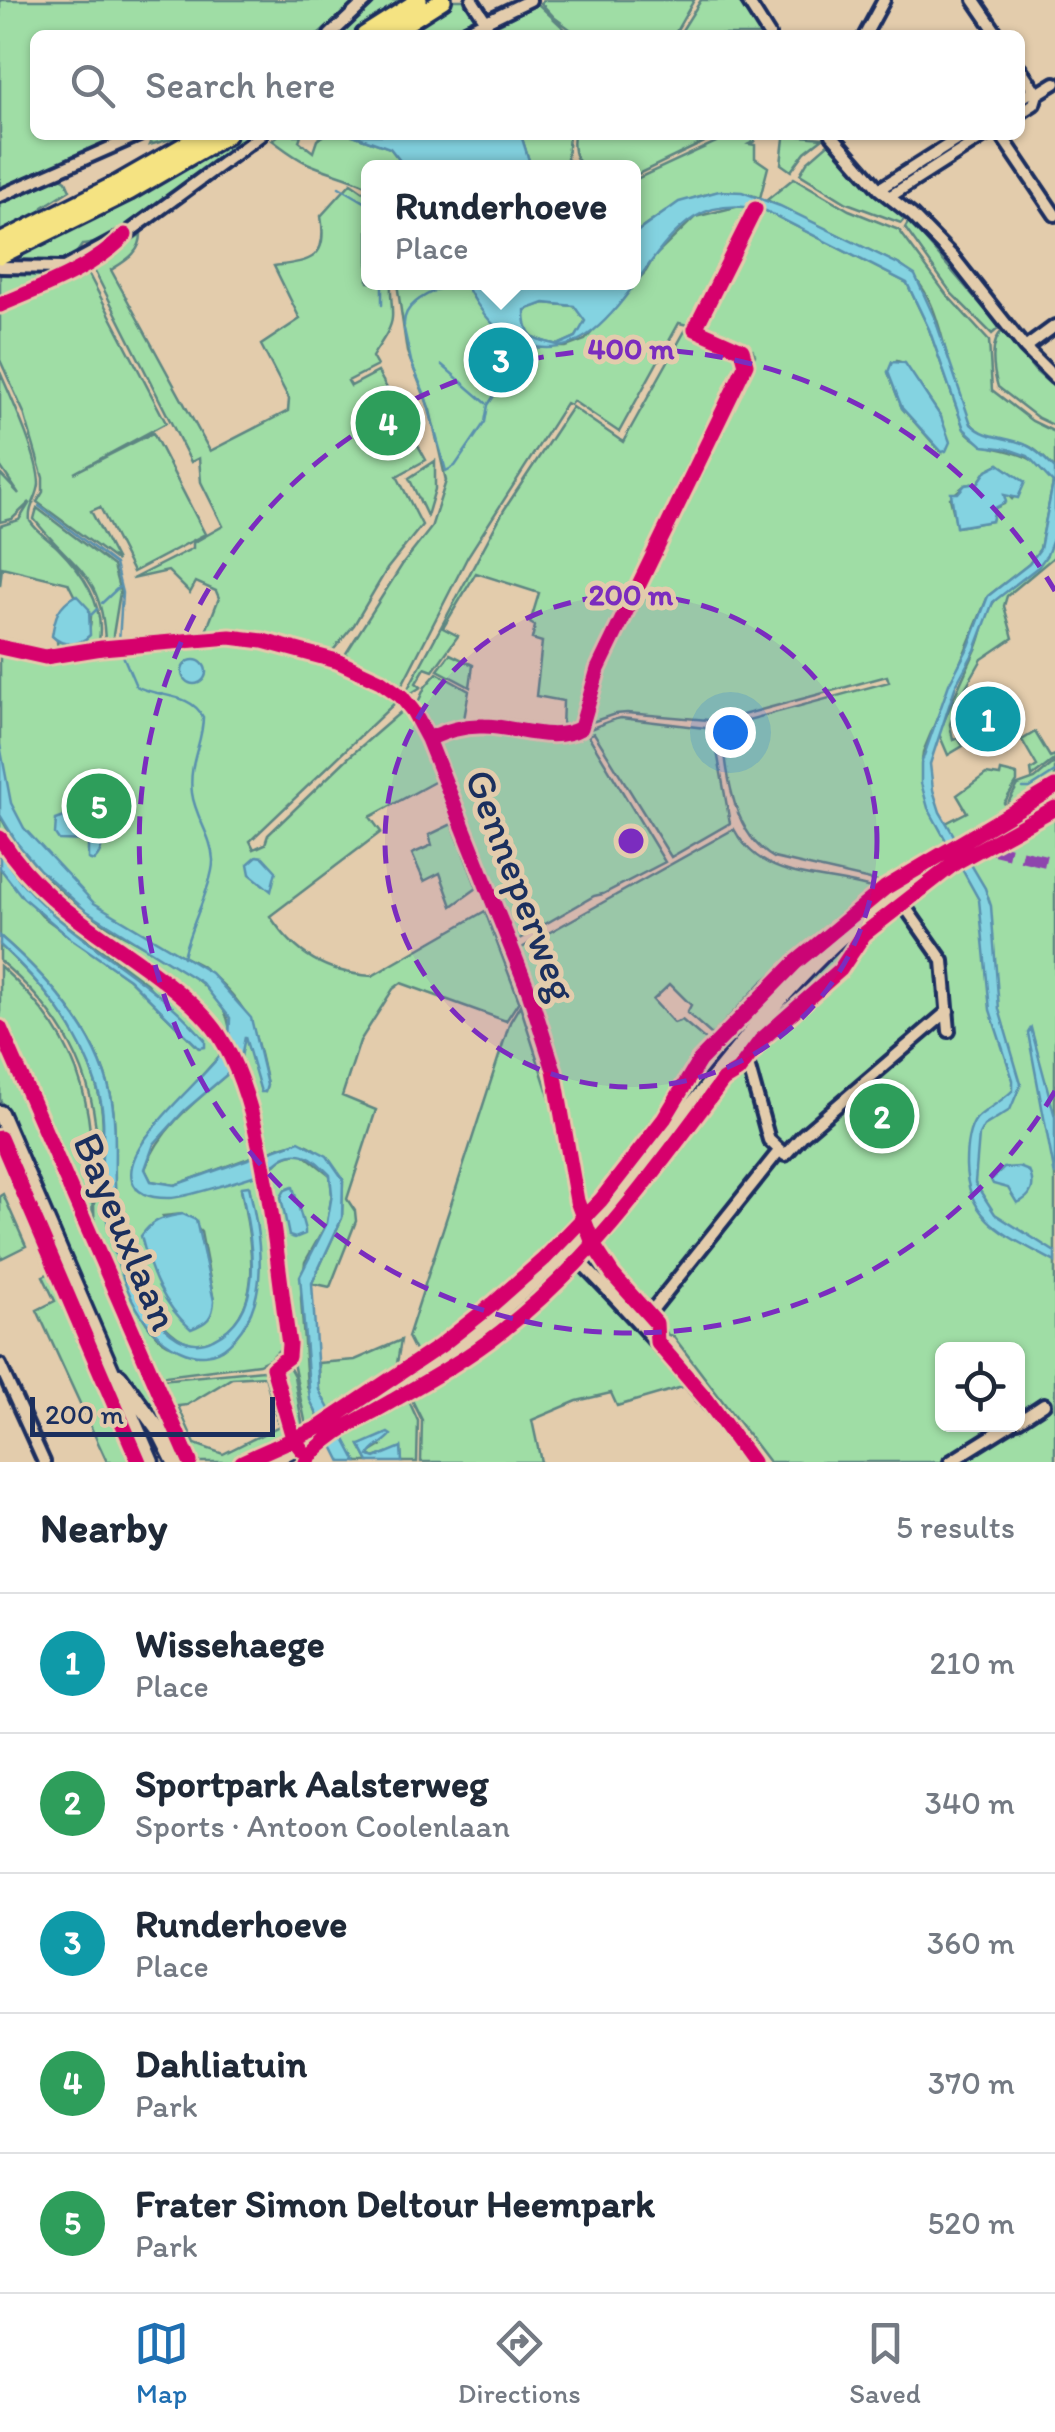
<!DOCTYPE html>
<html lang="en">
<head>
<meta charset="utf-8">
<style>
	:root { --surface:#fff; --page:#f6f6f7; --text:#1f2937; --muted:#747a83; --line:#e0e1e3; --accent:#1f6fb2 }
	body { margin:0; font-family:Itim,sans-serif; background:var(--page); color:var(--text) }
	.controls { position:absolute; right:30px; bottom:30px; display:grid; overflow:hidden; border-radius:15px; box-shadow:0 2px 8px #0004 }
	.controls button { width:90px; height:90px; display:grid; place-items:center; padding:0; border:0; border-bottom:2px solid var(--line); background:var(--surface); color:var(--text); font:50px sans-serif }
	.scale { position:absolute; left:30px; bottom:25px; width:245px; box-sizing:border-box; padding-left:10px; border:5px solid #1b2f5e; border-top:0; font-size:28px; line-height:35px; white-space:nowrap; color:#1b2f5e; -webkit-text-stroke:8px #e3ccac; paint-order:stroke }
	.you { position:absolute; left:730px; top:732px; width:35px; height:35px; margin:-25px; border:8px solid #fff; border-radius:50%; background:#1a73e8; box-shadow:0 0 0 15px #1a73e833 }
	.badge { display:grid; place-items:center; width:65px; height:65px; border-radius:50%; background:var(--accent); color:#fff; font-size:32px; font-weight:700 }
	.pin { position:absolute; translate:-50% -50%; border:5px solid #fff; box-shadow:0 2px 10px #0006 }
	.popup { position:absolute; left:361px; top:160px; width:280px; height:130px; box-sizing:border-box; display:grid; place-content:center; border-radius:15px; background:var(--surface); filter:drop-shadow(0 2px 8px #0005); font-size:32px; white-space:nowrap; color:var(--muted) }
	.popup b { font-size:38px; color:var(--text) }
	.popup::after { content:''; position:absolute; left:50%; top:100%; margin-left:-20px; border:20px solid transparent; border-top-color:var(--surface) }
	.list { margin:0; padding:0; list-style:none }
	h2 { display:flex; justify-content:space-between; align-items:center; height:130px; margin:0; padding:0 40px; font-size:42px }
	h2 small { font-size:32px; font-weight:400; color:var(--muted) }
	.list li { display:grid; grid-template-columns:65px 1fr auto; gap:30px; align-items:center; box-sizing:border-box; height:140px; padding:0 40px; border-top:2px solid var(--line) }
	.list b { display:block; font-size:38px; white-space:nowrap }
	.list p { margin:0; font-size:32px; white-space:nowrap; color:var(--muted) }
	.list em { font-size:32px; font-style:normal; color:var(--muted) }
	.icon { flex:none; width:55px; height:55px; fill:none; stroke:currentColor; stroke-width:2; stroke-linecap:round; stroke-linejoin:round }
	.map { position:relative; flex:none; width:1055px; height:1462px; overflow:hidden }
	.search { position:absolute; background:var(--surface); box-shadow:0 2px 8px #0004; left:30px; right:30px; top:30px; height:110px; display:flex; align-items:center; gap:25px; box-sizing:border-box; padding:0 35px; border-radius:15px; color:var(--muted); font-size:38px }
	.sheet { height:830px; background:var(--surface) }
	nav { display:flex; justify-content:space-around; align-items:center; box-sizing:border-box; height:140px; border-top:2px solid var(--line); background:var(--surface); font-size:28px; color:var(--muted) }
	nav a { display:grid; justify-items:center; gap:5px }
	nav .on { color:var(--accent) }
	.map>svg:first-child { display:block }
</style>
</head>
<body>
<div class="map">
<svg width="1055" height="1462" viewBox="0 0 1055 1462">
	<rect width="100%" height="100%" fill="#e3ccac"/>
	<filter id="ink" filterUnits="userSpaceOnUse"><feTurbulence type="fractalNoise" baseFrequency=".01" numOctaves="2"/><feDisplacementMap in="SourceGraphic" scale="20" xChannelSelector="R" yChannelSelector="G"/><feConvolveMatrix kernelMatrix="1 2 1 2 8 2 1 2 1" color-interpolation-filters="sRGB"/></filter>
	<g filter="url(#ink)">
		<path fill="#9fdda5" stroke="#5d8682" stroke-width="2.5" fill-rule="evenodd" d="M0,0h358l-40,35h-283v100h150l-36,10 4,-9 -94,41 7,4 4,9 -27,17 -2,6 -41,20z
			M372,0h39l-55,35h-22z
			M450,0h15l10,17 -3,8 -26,10h-52z
			M545,0h149l-20,35h-96l-23,-17 -14,-15z
			M701,0h41l22,35h-85z
			M538,4l33,31h-93z
			M234,135h22c-33,24 -139,111 -174,110l-5,7 3,6 -13,7h-67v-5z
			M279,135h22l-2,6 14,11 4,-12 7,-5h29l37,13 15,19 -37,1v18c-20,-10 -41,-14 -61,-23 -13,-6 -24,-15 -35,-23z
			M521,135h48l-2,24 11,8h-47z
			M574,135h145l-85,41v-8c-31,0 -66,10 -60,-33z
			M731,135h19l5,6 -6,3 6,1v13l13,9 -8,31c-49,-19 -88,8 -126,36v-54z
			M789,135l34,3 -18,14 -14,19 -10,-7 3,-26z
			M830,142l42,49 33,27 -4,5 -54,-20 -47,-29 7,-12z
			M794,178l55,32 50,20 47,64 43,47 3,49 40,31 23,11v37c-7,-7 -14,-16 -23,-21 -19,-12 -48,-5 -62,-26 -29,-45 -21,-128 -72,-158l-131,-64z
			M351,183l17,12v87l23,1c-1,12 2,24 1,35 -1,13 -14,28 -20,39l5,9 -29,15 3,5 27,-14 48,88 -29,16 25,49 -35,44 -33,56 -24,29 -67,-16 -59,-2 15,-38 -3,-7 -20,-9 -6,11 -22,-22 -36,8 61,-31v-5l30,-17 -22,-44 -2,-24 -8,4 -98,-194 48,-34c0,19 -16,27 -30,36l99,181 78,-40 1,-12 -28,-54 39,-26 -26,-53c37,-5 54,-6 47,-50z
			M744,205l11,3 -63,118 -13,-3 -60,109 -46,-31 -3,4 -4,-2 -98,153 -66,129 -3,3 -56,-30 59,-93 29,-37 15,-47 -16,-71 -23,-58 -10,-69h68l19,30 28,26 23,8h31l19,-7 61,-69 8,-14 41,-40z
			M762,209l145,74 22,46 35,100c24,31 65,10 89,54l-13,66 -11,15 -41,32 -65,156c-5,36 8,61 25,92l-65,39 -109,-25c-43,-25 -47,-86 -52,-131l167,-45 -2,-6 -167,45 -93,-8 -12,1 -29,10 9,-41 160,-328 -3,-6 -49,-22zM897,361l7,2 37,54v35l-39,-44 -14,-36zM999,464l25,18 -12,17 -6,-6 -3,2 1,9 -9,4 -3,13 -35,6 -7,-29 15,-13 13,-2 9,-13z
			M909,221l91,106 -8,7 -40,-40 -47,-66z
			M72,268l-7,6 -65,30v-35z
			M87,271l79,152 -92,50 79,-40 52,101 -72,38 -33,-65 -9,4 26,50 -80,-59 6,-10v-14l-19,-65 -24,-53v-47z
			M544,303l30,3 12,15 -10,16 -18,8c-25,-6 -33,-7 -34,-35z
			M686,329l54,23 4,10 -110,214 -39,87 -18,60 -15,7 1,-29 -27,-5 6,-54 -10,-3 3,-13 -5,-3 9,-30 -63,-20 -33,55 15,8 -25,35 -8,-3 -9,15 5,4 -14,9 -2,-2 99,-184 68,-103 51,35z
			M1003,330l32,41 20,17v38l-17,-8 -40,-31c-5,-16 -9,-45 5,-57z
			M0,372c11,25 39,86 39,112 -1,14 -11,22 -9,37 7,11 18,18 28,27 26,26 49,60 40,98l-40,8 -1,-13c23,7 34,-3 34,-25l-16,-19 -7,-14 -66,-16 -2,19v-60l19,-6 11,-18 -18,17 -12,3v-48l19,20 -19,-28z
			M435,461v28l-8,27 -18,-38z
			M37,508l76,58 7,26 -7,43 3,9 -11,1c-1,-72 -33,-77 -71,-126z
			M1055,534v22l-48,40 -3,10 9,32 -31,21 -23,40 -9,25 3,16 5,-2 5,8 -15,9 -9,-21c11,-30 25,-58 38,-87 6,-14 7,-31 16,-44 19,-31 48,-24 62,-69z
			M223,645c53,-3 136,20 175,55l-148,141 4,8 11,-5 3,-9 81,-78 54,-47 6,5 27,66 -66,36 11,15 -111,84c25,38 56,57 102,60l113,-65 34,90 -13,20 -105,-38 -8,6 -33,52 -18,55 34,14 -29,89 8,12 1,10 -26,66 -18,-4 30,-65 1,-39c-33,-34 -32,-47 -80,-25l-26,-91 4,-6 1,-15 5,-5 14,54 4,1 2,-7c-13,-60 -16,-80 -67,-120l-111,-58 -71,-74 -18,-48v-138l54,12 66,-10 43,2z
			M450,654l23,11 -3,22 -32,-17z
			M437,673l32,18 -6,34 -30,7 -17,-25 9,-20z
			M621,718l92,11 17,94 -59,34 -77,-124 -6,2 77,127 -62,32 -9,2 -80,46 -77,-203c43,-23 88,5 132,-3 18,-3 34,-15 52,-18z
			M1035,732l15,25 5,-2v4l-23,18 -1,-7 6,-4 -15,-26z
			M1055,762v20l-43,25 -5,-3 11,-19 17,-6z
			M1001,771l16,4v7l-13,21 6,8 -46,30 -8,-1 -10,-17 21,-11 -10,-17 29,-21 14,2z
			M1055,814v648h-286l-96,-126 -5,-1c-19,-33 -48,-59 -70,-90l51,-58 66,-89 21,-18 24,-35 76,-67 32,-45 27,-18 9,1 34,-35zM942,1350h76v74h-76z
			M0,815c17,38 66,84 101,107 39,26 139,62 128,120l-2,2c-37,-61 -106,-91 -160,-133 -24,-19 -45,-45 -62,-69l-5,-8z
			M452,824l25,64 -25,18 -12,-33 -16,8 -12,-27 20,-9 -3,-10z
			M734,829c29,54 87,43 140,60l-113,94 -49,52 -25,-22 4,-8 -21,-21 -17,16 21,23 8,-3 25,21 -46,78 -76,94 -5,-9 -20,-117 -42,-137z
			M0,842c15,24 34,46 55,65 53,48 136,75 168,145l-79,88 -7,49 67,-1 54,-14 29,168 -16,16 -12,6 -101,13c-19,-43 -48,-97 -61,-141 -6,-21 -1,-61 0,-84 0,-80 -38,-141 -97,-191v-16c44,41 80,84 97,143 13,41 -1,76 6,113 7,34 31,127 65,143 14,6 37,4 53,6 50,-39 40,-109 28,-163l-8,1c8,47 29,125 -29,152 -15,7 -29,3 -41,-8 -39,-33 -54,-96 -56,-145 -1,-30 2,-62 -4,-91 -14,-65 -63,-118 -111,-160v-68l42,48 87,63 70,69 -52,-64 -101,-76 -41,-48 -5,-8zM183,1214l18,18 13,69 -51,-85z
			M889,907l3,5 -31,22 -23,35 -66,58 -26,31 -3,-7c41,-54 91,-105 146,-144z
			M0,966c92,83 95,149 92,266l-92,-208z
			M520,1005l36,113 6,47 15,56c-49,51 -101,94 -160,134l-9,-18 102,-315z
			M0,1035l187,427h-9l-64,-99 -114,-264z
			M231,1071l26,84 -82,30 -24,-4 -6,-12c16,-43 52,-69 86,-98z
			M302,1153l28,22 2,19 -5,29 -22,39 -4,36 6,88 12,35 -12,9 -16,-77 -24,-171c5,-19 14,-28 35,-29z
			M3,1194l23,52 -26,13v-63z
			M596,1252l19,28 31,34 -6,2 -54,-54z
			M581,1268l106,114 -1,4 -69,20 -6,-13 -34,8 -45,19 9,42h-120l1,-42 -12,-24 89,-56z
			M52,1272l83,190h-28l-70,-152 18,-9 -12,-25z
			M401,1340l-6,35 -65,40 -11,-25 -1,-27 37,-3z
			M287,1363l7,13 9,52 -9,3 -16,-60 1,-5z
			M263,1370l6,2 -4,4 -33,2 -45,27 -9,1 17,38 28,10 56,-28 -13,-46 7,3 14,51 -55,28h-36l-36,-82z
			M408,1399l10,22 -1,41h-15l-1,-14 -27,10 -6,-4 13,-8 -21,-1 9,17h-12l-15,-27z"/>
		<path fill="#84d3e1" stroke="#5a91ad" stroke-width="2.5" fill-rule="evenodd" d="M353,135h168l10,32h-126l-15,-19z
			M719,191l23,1 38,14 118,58 17,11 20,44 36,105c15,15 34,12 53,20 12,5 21,15 31,25v65l-8,21 -9,12 -45,35 -18,48 -19,35 -26,79 3,26 7,22 45,76 6,18 8,103 22,75 -11,26 -26,16 -5,9 -4,48 20,31 60,38v10c-44,-25 -88,-39 -89,-97 0,-14 1,-34 10,-46 7,-8 27,-18 37,-29v-10l-23,-70 -11,-110 -51,-92 -7,-25v-19l28,-80 20,-38 19,-50 41,-32 11,-15 13,-66 -25,-27 -20,-7 -25,-3 -19,-17 -35,-100 -22,-46 -145,-74c-22,-4 -47,-5 -67,8 -57,35 -84,148 -166,129 -30,-8 -51,-37 -64,-63l169,-1v-48l45,-32zM544,303l30,3 11,15 -9,16 -18,8c-25,-6 -33,-7 -33,-35z
			M892,362l13,1 36,54 9,25 -4,9 -4,1 -40,-44 -14,-36z
			M999,464l26,18 -7,16 -14,-3 2,7 -11,6 -3,13 -36,6 -5,-34h7l7,-8 13,-2 9,-13z
			M76,595l13,14 1,26c-11,11 -27,12 -38,1 3,-20 6,-31 24,-41z
			M182 672a12 12 0 1 1 24 0a12 12 0 1 1-24 0Z
			M0,745l11,58 13,25 70,75 117,70 40,45 16,67 -2,7h-4l-16,-55 -4,20 -10,14 -47,40 -30,33 -9,25 6,12 24,4 124,-44 28,15 16,23 -1,39 -30,65 7,107 38,72h-16l-31,-62 -10,-124 27,-53 5,-29 -2,-19c-8,-8 -18,-20 -31,-21 -17,-3 -25,15 -40,20 -15,5 -76,24 -89,24 -46,1 -47,-28 -24,-60 22,-32 53,-56 77,-86l6,-10 1,-24 -28,-35 -117,-73 -45,-40 -23,-27 -17,-28z
			M81,811l15,2c10,12 9,38 -2,48l-6,-2v-18l-29,-1 -4,-6 1,-14z
			M0,852c48,82 146,116 205,188v7l-6,1 -70,-69 -59,-41 -47,-40 -23,-30z
			M257,856l6,1 13,14 -5,20 -21,-17 -2,-10z
			M0,936c48,42 97,95 111,160 6,30 3,61 4,91 1,49 17,113 56,146 13,10 27,14 42,6 57,-27 37,-104 28,-152l8,-1c11,51 24,118 -20,158 -14,13 -32,14 -49,6 -51,-22 -68,-101 -77,-150 -7,-37 8,-72 -6,-113 -18,-58 -53,-102 -97,-142z
			M1031,1028l24,89v59l-27,-143z
			M1019,1167l10,4c7,15 3,26 -12,32l-9,-15 -15,-4 -2,-4 13,-12z
			M293,1187l12,43v4l-10,4 -6,-2 -8,-39 4,-7z
			M183,1214l13,6 18,81c-1,17 -7,22 -23,28 -28,-24 -41,-58 -50,-93 13,-18 22,-18 42,-22z
			M388,1433l3,2c-6,8 -21,14 -22,21l6,2 26,-11 1,15h-33l-9,-17z"/>
		<g fill="none" stroke-linecap="round" stroke-linejoin="round">
			<path stroke="#5a91ad" stroke-width="2.5" d="M339,187l29,17
				M382,282v23
				M404,326c-2,-25 30,-34 49,-44
				M404,329l7,32
				M411,362l14,33 21,76 9,-5 30,-44 3,-17 39,-60
				M442,365l44,38
				M39,506l76,58 7,29 -3,50
				M102,603l17,-16
				M91,615l6,-6
				M121,651l15,35c21,12 55,6 67,31 0,26 -15,45 -11,76 3,24 20,43 21,67 1,22 -25,71 -30,97
				M1023,788h7l25,-16"/>
			<defs>
				<path id="street" d="M472,0l15,23
					M747,0l22,35
					M974,0l24,35
					M330,35l37,-35
					M457,35l73,-35
					M865,35l19,-35
					M1020,68l17,26
					M1020,99l9,-6 8,1 18,-11
					M1020,113l14,-9 3,-10
					M832,135l47,54 33,26 42,43 71,90 30,30
					M1001,135l54,80
					M879,189l85,-54
					M0,196l139,-61
					M889,197l97,-62
					M0,267l64,1 61,-33 136,-100
					M1025,348l30,-22
					M0,647l45,10 57,-9 128,-11 33,4 74,20 43,20 21,15 12,15 15,28 101,253 25,78
					M894,891l49,70 6,70
					M734,1051l15,17 20,72 16,15 18,-20 145,-124
					M567,1248c66,68 130,136 185,214
					M641,1324l138,-173
					M0,1365l44,97
					M273,1368l20,70 6,8
					M1018,1421l26,-17
					M950,1462l61,-38"/>
				<path id="secondary" d="M916,884l19,-17 120,-69
					M0,1113l151,349
					M119,1376l41,56 15,30
					M269,1462c129,-65 246,-151 342,-259 86,-96 155,-205 255,-288 18,-15 33,-32 55,-39"/>
				<path id="primary" d="M364,35l55,-35
					M388,35l55,-35
					M0,242l118,-59 84,-48
					M0,256l129,-64 98,-57"/>
			</defs>
			<use href="#street" stroke="#1b2f5e" stroke-width="18"/>
			<use href="#secondary" stroke="#1b2f5e" stroke-width="21"/>
			<use href="#primary" stroke="#1b2f5e" stroke-width="22"/>
			<use href="#street" stroke="#e3ccac" stroke-width="10"/>
			<use href="#secondary" stroke="#e3ccac" stroke-width="14"/>
			<use href="#primary" stroke="#f5e382" stroke-width="15"/>
			<path stroke="#8e44ad" stroke-width="12" stroke-dasharray="25 12" stroke-linecap="butt" d="M411,285l3,-3
				M985,847l70,16"/>
			<defs>
				<path id="cycleway" d="M0,305c42,-18 93,-36 125,-70
					M0,647l45,10 57,-9 128,-11 33,4 74,20 43,20 21,15 12,15 15,28 101,253 25,78 23,131 17,45 19,29 43,48 1,19 50,58 45,62
					M428,739c17,-8 37,-14 56,-13 30,0 69,18 97,2l17,-59 148,-305 -4,-14 -47,-21 60,-120
					M0,838c44,68 98,92 159,139 20,16 45,35 60,58 48,75 56,220 70,309l-1,13 -15,11 20,70 9,12
					M0,1028l190,434
					M0,1138l139,324
					M242,1462l76,-34 122,-82 53,-42 51,-45 57,-59 63,-81 35,-58 96,-98 90,-75 170,-101
					M306,1462c20,-29 56,-43 86,-61 37,-21 76,-43 110,-70 89,-69 154,-161 221,-251l15,-9 23,-31 79,-70 24,-36 91,-71 100,-55"/>
			</defs>
			<use href="#cycleway" stroke="#e3ccac" stroke-width="21"/>
			<use href="#cycleway" stroke="#d6006c" stroke-width="15"/>
		</g>
	</g>
	<circle cx="631" cy="841" r="246" fill="#7b2cbf" fill-opacity=".12"/>
	<g fill="none" stroke="#7b2cbf" stroke-width="5" stroke-dasharray="18 12">
		<circle cx="631" cy="841" r="246"/>
		<path d="M1055 1091A492 492 0 1 1 1055 591"/>
	</g>
	<g text-anchor="middle" stroke-width="10" stroke-linejoin="round" paint-order="stroke">
		<g font-size="42" fill="#1b2f5e" stroke="#e3ccac">
			<text transform="translate(522 885) rotate(69)" y="15">Genneperweg</text>
			<text transform="translate(127 1231) rotate(67)" y="15">Bayeuxlaan</text>
		</g>
	</g>
	<circle cx="631" cy="841" r="15" fill="#7b2cbf" stroke="#e3ccac" stroke-width="5"/>
	<g font-size="30" text-anchor="middle" font-weight="bold" fill="#7b2cbf" stroke="#e3ccac" stroke-width="10" stroke-linejoin="round" paint-order="stroke">
		<text x="631" y="359">400 m</text>
		<text x="631" y="605">200 m</text>
	</g>
</svg>
<div class="controls">
<button><svg class="icon" aria-label="locate" viewBox="0 0 24 24"><circle cx="12" cy="12" r="6"/><path d="M12 2v4M12 18v4M2 12h4M18 12h4"/></svg></button>
</div>
<div class="scale">200 m</div>
<div class="you"></div>
<div class="pin badge" style="left:988px;top:719px;background:#0f9aa8">1</div>
<div class="pin badge" style="left:882px;top:1116px;background:#2e9e5b">2</div>
<div class="pin badge" style="left:501px;top:360px;background:#0f9aa8">3</div>
<div class="popup"><b>Runderhoeve</b>Place</div>
<div class="pin badge" style="left:388px;top:423px;background:#2e9e5b">4</div>
<div class="pin badge" style="left:99px;top:806px;background:#2e9e5b">5</div>
<div class="search"><svg class="icon" aria-label="search" viewBox="0 0 24 24"><circle cx="10" cy="10" r="6"/><path d="M15 15l6 6"/></svg>Search here</div>
</div>
<section class="sheet">
<h2>Nearby<small>5 results</small></h2>
<ul class="list">
<li><span class="badge" style="background:#0f9aa8">1</span><div><b>Wissehaege</b><p>Place</p></div><em>210 m</em></li>
<li><span class="badge" style="background:#2e9e5b">2</span><div><b>Sportpark Aalsterweg</b><p>Sports · Antoon Coolenlaan</p></div><em>340 m</em></li>
<li><span class="badge" style="background:#0f9aa8">3</span><div><b>Runderhoeve</b><p>Place</p></div><em>360 m</em></li>
<li><span class="badge" style="background:#2e9e5b">4</span><div><b>Dahliatuin</b><p>Park</p></div><em>370 m</em></li>
<li><span class="badge" style="background:#2e9e5b">5</span><div><b>Frater Simon Deltour Heempark</b><p>Park</p></div><em>520 m</em></li>
</ul>
</section>
<nav>
<a class="on"><svg class="icon" aria-label="map" viewBox="0 0 24 24"><path d="M3 6l6-2 6 2 6-2v14l-6 2-6-2-6 2zM9 4v14M15 6v14"/></svg>Map</a>
<a><svg class="icon" aria-label="directions" viewBox="0 0 24 24"><path d="M12 3l9 9-9 9-9-9zM9 14v-3h6M13 9l2 2-2 2"/></svg>Directions</a>
<a><svg class="icon" aria-label="saved" viewBox="0 0 24 24"><path d="M7 4h10v16l-5-4-5 4z"/></svg>Saved</a>
</nav>
</body>
</html>
